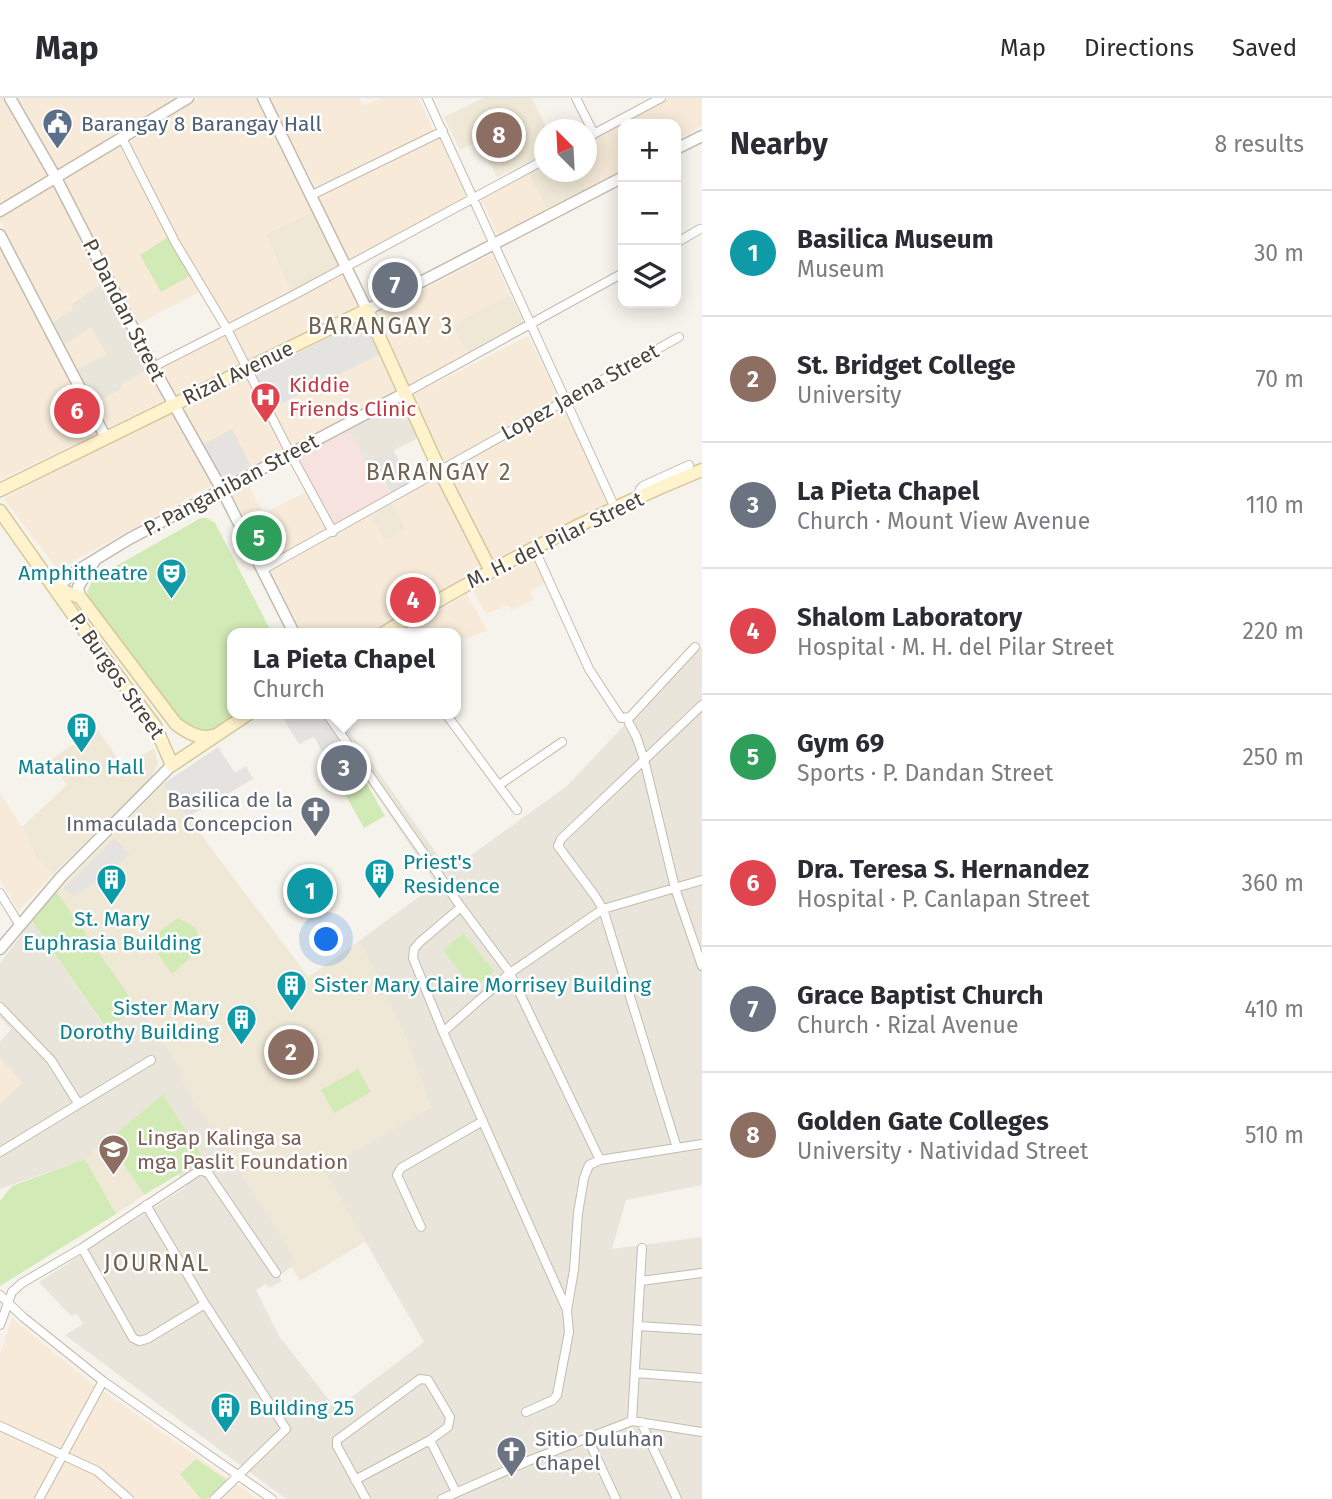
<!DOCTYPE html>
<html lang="en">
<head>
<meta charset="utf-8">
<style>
	:root { --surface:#fff; --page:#f7f7f7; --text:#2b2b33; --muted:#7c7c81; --line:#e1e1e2; --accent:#fc3f1d }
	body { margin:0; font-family:"Fira Sans",sans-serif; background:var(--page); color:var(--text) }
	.controls { position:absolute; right:21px; top:21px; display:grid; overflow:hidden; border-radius:14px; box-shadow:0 4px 18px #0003 }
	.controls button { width:63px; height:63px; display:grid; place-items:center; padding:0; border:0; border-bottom:2px solid var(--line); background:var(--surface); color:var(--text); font:35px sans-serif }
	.compass { position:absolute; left:534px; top:21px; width:63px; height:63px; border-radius:50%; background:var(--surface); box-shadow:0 4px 18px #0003; rotate:336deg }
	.you { position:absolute; left:327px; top:842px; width:24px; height:24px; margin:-18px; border:5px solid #fff; border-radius:50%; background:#1a73e8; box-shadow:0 0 0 10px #1a73e833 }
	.badge { display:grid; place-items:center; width:46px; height:46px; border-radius:50%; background:var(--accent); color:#fff; font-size:23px; font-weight:700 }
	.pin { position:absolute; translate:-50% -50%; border:4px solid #fff; box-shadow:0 2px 7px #0006 }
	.popup { position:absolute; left:227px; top:530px; width:234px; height:91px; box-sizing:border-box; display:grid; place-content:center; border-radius:14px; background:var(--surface); filter:drop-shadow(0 2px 5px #0005); font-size:23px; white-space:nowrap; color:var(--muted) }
	.popup b { font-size:26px; color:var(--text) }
	.popup::after { content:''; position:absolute; left:50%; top:100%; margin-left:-14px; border:14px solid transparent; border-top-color:var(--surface) }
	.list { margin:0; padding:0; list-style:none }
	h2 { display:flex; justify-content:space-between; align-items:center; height:91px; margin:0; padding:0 28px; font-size:30px }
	h2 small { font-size:23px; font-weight:400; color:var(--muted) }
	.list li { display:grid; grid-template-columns:46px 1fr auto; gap:21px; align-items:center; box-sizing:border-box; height:126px; padding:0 28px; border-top:2px solid var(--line) }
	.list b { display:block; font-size:26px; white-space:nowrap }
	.list p { margin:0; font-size:23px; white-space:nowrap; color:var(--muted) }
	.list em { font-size:23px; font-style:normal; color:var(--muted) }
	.icon { flex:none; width:38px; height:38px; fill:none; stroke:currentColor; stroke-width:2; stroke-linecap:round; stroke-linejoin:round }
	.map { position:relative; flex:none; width:702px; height:1401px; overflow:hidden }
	header { display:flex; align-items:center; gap:42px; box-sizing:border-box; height:98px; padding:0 35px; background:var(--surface); border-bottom:2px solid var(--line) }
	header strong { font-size:33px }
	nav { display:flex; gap:38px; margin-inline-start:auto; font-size:24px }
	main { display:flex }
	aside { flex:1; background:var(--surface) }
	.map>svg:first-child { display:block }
</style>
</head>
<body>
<header>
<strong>Map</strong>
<nav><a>Map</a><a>Directions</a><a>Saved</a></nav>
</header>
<main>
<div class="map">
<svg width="702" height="1401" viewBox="0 0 702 1401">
	<rect width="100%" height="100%" fill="#f6f3ec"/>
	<path fill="#eae5da" d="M104,184l45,87 -28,16 2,4 -28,14 -18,-34 29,-15 -15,-26 -26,17 -12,-23 20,-13 -2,-5z
		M404,302l16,37 -54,27 -17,-36z
		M702,549v538l-76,15 -14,49 90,-12v262h-416l-221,-164 18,-11 -6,-10 -6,2 -32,-34 147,-95 -8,-12 25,-16 -40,-65 -78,65 -85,30v-86l22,-20 -22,-25v-16l11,-13 -11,-11v-55l32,-42 73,107 36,-21 44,68 -4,4 117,183 -19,14 3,5 -13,7 -4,-4 -9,6 23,46 57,73 88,-67 -101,-173 108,-62 -29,-78 -43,-88 77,-57 -114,-170h15l112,157 118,-85 130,-138z"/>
	<path fill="#f7ead8" d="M0,0h6l43,78 -49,29z
		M16,0h159l-119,73z
		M198,0h58l59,113 -49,23 25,57 -66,33 -101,-182z
		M268,0h92l2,8 18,-8h39l15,34 -117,58z
		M668,0h34v28l-26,14v-16h-53v45l-125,67 -17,-37 63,-34v7h42l1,-29z
		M441,39l27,61 -120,65 -29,-66z
		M121,48l47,91 -27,18 20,37 29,-16 9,16 -62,33 -75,-145z
		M53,88l51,96 -33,22 2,5 -20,13 -53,-101v-3z
		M0,148l98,187 -98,47z
		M492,156l18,41 -58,30 15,28 -59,33 -31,-68 1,-5z
		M343,172l15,32 -1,7 -107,53 -17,-31z
		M91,229l15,27 -29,15 -12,-24z
		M226,237l15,31 -65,30 -15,-28z
		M528,238l31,62 -114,65 -32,-68z
		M382,255l18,37 -109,55 -18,-37z
		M149,271l17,30 -57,28 -14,-24 27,-14 -1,-4z
		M248,280l35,71 -60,33 -40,-72z
		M563,307l46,99 -117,57 -44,-89z
		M172,315l40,72 -154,85 -54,-71 48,-27z
		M246,382l17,34 43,-22 19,37 -59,33 -37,-74z
		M433,383l8,2 40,83 -109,67h-70l-31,-62z
		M534,462l12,23 -15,8 2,9 -22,10 -3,-5 -22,9 -14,-25z
		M467,496l20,36 -31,14v-11h-52z
		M0,695l22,34 15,31 16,16 -34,37 -19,-31z
		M0,960l22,25 -22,20z
		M12,1220l81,66 165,115h-258v-145z"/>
	<path fill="#efe8d6" d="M483,0h49l15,31 -3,1v24l-47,23 -18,-36 -19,9 -16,-33z
		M544,67v7h32l10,17 -39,19 -18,-35z
		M315,113l25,55 -49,25 -25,-57z
		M510,197l14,28 -57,30 -15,-28z
		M392,406l14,25 -21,12 -13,-25z
		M97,631l26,37 31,-18 4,16 -7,14 -98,96 -16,-16 -15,-31 45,-42 -17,-25z
		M163,686l145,193 51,-36 43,88 29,78 -107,62 41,73 -65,39 -9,-15 6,-4 -116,-183 4,-4 -43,-68 -4,2 -81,-117z
		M108,1042l36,55 -28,19 -31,-55z"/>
	<path fill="#f6e3e0" d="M349,330l17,35 6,-2 19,33 -58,32 -37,-69z"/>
	<path fill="#d2eab5" d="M168,139l22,39 -29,16 -21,-37z
		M201,420h6l8,5 57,110h-40v81h5c-20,13 -36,27 -57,5l-90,-118 -3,-9 6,-13z
		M363,679l22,39 -21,12 -22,-39z
		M57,794l81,117 -32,19 -74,-107z
		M178,820l18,10 5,20 -29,26 -24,-34z
		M463,835l31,38 -21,18 -30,-39z
		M358,971l13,23 -37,21 -13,-23z
		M163,996l41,65 -60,36 -36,-55z
		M85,1061l31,55 -116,72v-85l12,-15z
		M196,1361l32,22 -22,18h-5l-21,-25z"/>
	<path fill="#e5e3e0" d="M366,221l16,34 -109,55 -17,-34z
		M232,331l19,37 -28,15 -21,-36z
		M393,352l19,32 -20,12 -20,-33z
		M280,616h42l19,28 -18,11 -9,-16 -15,7z
		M218,649l17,26 11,-7 7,13 -65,38 -25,-33z
		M115,740l15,17 -55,41 -12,-7z"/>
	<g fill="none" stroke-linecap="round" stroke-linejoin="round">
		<defs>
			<path id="minor" d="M427,0l188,410
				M576,0l18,36
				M122,40l53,104 52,87 63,124 43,79
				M586,40l75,-40
				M312,97l131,-64
				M676,145l24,-14
				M153,269l139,-71 252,-136
				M405,295l218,-120
				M638,400l2,-9 3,-3 46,-21
				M534,450l55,121 32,49 9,-1 65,-70
				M262,472l417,-233
				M327,616l134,193 49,66 90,187
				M446,616l71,96
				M629,625l7,13 8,23 31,129 27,78
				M499,687l63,-43
				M0,795l19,31
				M461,809l-41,35 -6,7 -1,9 30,74 124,278
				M0,909l51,53 27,43
				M443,934l67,-59 93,-64 99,-29
				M677,1050l-74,-239 -8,-13 -37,-50 3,-7 141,-134
				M0,1054l151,-92
				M146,1107l59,99 81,125 -72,70
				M421,1129l-24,-52 4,-7 82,-47
				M82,1150l51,90 6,3 8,-2 58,-35
				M641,1183l61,-8
				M0,1197l23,22 80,64 169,118
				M0,1227l12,-33 10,-9 60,-35 118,-78 8,3 68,100
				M638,1228l64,4
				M635,1275l67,5
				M526,1314l27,-12 4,-5 12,-63 -2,-22 7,-40 4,-57 6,-35 5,-13 11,-5 102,-16
				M632,1323l10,-173
				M641,1324l36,77
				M0,1328l97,45 32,28
				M588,1341l28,60
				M430,1342l26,52
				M355,1382l75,-40 18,-13 2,-10 -22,-37 -8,-1 -83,61v6l29,53
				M39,1401l64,-118
				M442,1401l86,-38 104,-40 70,11"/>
			<path id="tertiary" d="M10,0l46,80 97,189 69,123 72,143
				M263,0l104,212 256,-133
				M676,51l26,-13
				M0,113l188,-113
				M0,137l106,203
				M57,491l13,-14 59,-36 276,-146
				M80,499l-2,-10 16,-25
				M0,851l61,-72 111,-112"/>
			<path id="secondary" d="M0,392l367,-180 73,161 51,100
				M0,413l91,129 64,86 17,39 76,-51
				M57,491l23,8 96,127c10,7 23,16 36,12
				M384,535c102,-62 207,-118 318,-163"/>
		</defs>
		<use href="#minor" stroke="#c2bbae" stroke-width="10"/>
		<use href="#tertiary" stroke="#c2bbae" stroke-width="13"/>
		<use href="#secondary" stroke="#d6c79b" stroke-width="15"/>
		<use href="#minor" stroke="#fff" stroke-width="8"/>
		<use href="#tertiary" stroke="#fff" stroke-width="10"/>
		<use href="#secondary" stroke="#fff3cd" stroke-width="12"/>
	</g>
	<defs>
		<symbol id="civic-pin" viewBox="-11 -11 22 30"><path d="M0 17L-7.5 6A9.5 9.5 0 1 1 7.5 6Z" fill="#5c6f8a" stroke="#fff"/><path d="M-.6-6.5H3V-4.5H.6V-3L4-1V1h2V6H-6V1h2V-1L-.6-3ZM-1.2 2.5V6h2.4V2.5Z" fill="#fff"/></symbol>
		<symbol id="hospital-pin" viewBox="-11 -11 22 30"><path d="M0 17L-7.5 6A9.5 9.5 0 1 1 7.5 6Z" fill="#e0444e" stroke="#fff"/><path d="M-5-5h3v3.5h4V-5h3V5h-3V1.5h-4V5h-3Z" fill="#fff"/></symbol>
		<symbol id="theatre-pin" viewBox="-11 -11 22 30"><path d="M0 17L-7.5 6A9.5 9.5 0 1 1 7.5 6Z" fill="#0f9aa8" stroke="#fff"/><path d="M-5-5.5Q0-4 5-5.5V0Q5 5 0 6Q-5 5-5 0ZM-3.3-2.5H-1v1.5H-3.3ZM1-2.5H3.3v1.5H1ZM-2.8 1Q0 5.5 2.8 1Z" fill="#fff"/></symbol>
		<symbol id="building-pin" viewBox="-11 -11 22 30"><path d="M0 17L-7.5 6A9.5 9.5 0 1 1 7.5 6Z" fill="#0f9aa8" stroke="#fff"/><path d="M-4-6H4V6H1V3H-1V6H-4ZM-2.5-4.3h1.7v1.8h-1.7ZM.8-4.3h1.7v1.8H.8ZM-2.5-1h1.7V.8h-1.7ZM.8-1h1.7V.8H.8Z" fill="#fff"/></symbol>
		<symbol id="church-pin" viewBox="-11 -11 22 30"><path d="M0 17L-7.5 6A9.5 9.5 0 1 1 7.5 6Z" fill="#6b7280" stroke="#fff"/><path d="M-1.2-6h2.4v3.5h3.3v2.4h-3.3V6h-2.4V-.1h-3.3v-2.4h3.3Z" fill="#fff"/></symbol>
		<symbol id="school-pin" viewBox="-11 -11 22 30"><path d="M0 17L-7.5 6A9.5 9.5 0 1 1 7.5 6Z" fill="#8d6e63" stroke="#fff"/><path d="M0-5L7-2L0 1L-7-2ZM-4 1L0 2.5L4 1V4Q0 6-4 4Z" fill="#fff"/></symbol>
	</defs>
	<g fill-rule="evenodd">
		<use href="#civic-pin" x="40" y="8" width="35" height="47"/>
		<use href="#hospital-pin" x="248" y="282" width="35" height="47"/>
		<use href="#theatre-pin" x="154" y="458" width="35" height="47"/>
		<use href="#building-pin" x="64" y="612" width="35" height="47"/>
		<use href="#church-pin" x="298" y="696" width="35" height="47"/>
		<use href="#building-pin" x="362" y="758" width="35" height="47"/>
		<use href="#building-pin" x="94" y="764" width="35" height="47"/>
		<use href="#building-pin" x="274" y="870" width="35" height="47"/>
		<use href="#building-pin" x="224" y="904" width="35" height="47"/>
		<use href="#school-pin" x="96" y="1034" width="35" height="47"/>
		<use href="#building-pin" x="208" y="1292" width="35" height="47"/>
		<use href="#church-pin" x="494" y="1336" width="35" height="47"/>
	</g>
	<g text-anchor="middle" stroke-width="5" stroke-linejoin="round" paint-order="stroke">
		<g font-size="21" fill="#4e5e75" stroke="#fff" text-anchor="start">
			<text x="81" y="33">Barangay 8 Barangay Hall</text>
		</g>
		<g font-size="21" fill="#4b4439" stroke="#fff">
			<text transform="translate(124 212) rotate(63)" y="7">P. Dandan Street</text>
			<text transform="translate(238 275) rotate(-26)" y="7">Rizal Avenue</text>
			<text transform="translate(580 294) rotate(-29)" y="7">Lopez Jaena Street</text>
			<text transform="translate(231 387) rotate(-28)" y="7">P. Panganiban Street</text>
			<text transform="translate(555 442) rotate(-26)" y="7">M. H. del Pilar Street</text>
			<text transform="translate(117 578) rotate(55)" y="7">P. Burgos Street</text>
		</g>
		<g font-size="21" fill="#be3a42" stroke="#fff" text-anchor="start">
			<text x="289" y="294">Kiddie<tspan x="289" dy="24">Friends Clinic</tspan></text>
		</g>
		<g font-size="21" fill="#0d838f" stroke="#fff" text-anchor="start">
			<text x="148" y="482" text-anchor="end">Amphitheatre</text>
			<text x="81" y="676" text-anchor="middle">Matalino Hall</text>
			<text x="403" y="771">Priest's<tspan x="403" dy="24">Residence</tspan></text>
			<text x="112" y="828" text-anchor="middle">St. Mary<tspan x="112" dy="24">Euphrasia Building</tspan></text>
			<text x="314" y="894">Sister Mary Claire Morrisey Building</text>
			<text x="219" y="917" text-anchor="end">Sister Mary<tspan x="219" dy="24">Dorothy Building</tspan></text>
			<text x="249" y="1317">Building 25</text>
		</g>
		<g font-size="21" fill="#5b616d" stroke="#fff" text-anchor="end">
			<text x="293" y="709">Basilica de la<tspan x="293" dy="24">Inmaculada Concepcion</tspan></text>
			<text x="535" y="1348" text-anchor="start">Sitio Duluhan<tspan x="535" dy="24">Chapel</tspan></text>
		</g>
		<g font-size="21" fill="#785e54" stroke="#fff" text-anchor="start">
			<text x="137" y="1047">Lingap Kalinga sa<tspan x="137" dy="24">mga Paslit Foundation</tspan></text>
		</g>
		<g font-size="23" letter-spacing="2" fill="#6e6250" stroke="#fff">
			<text x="381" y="236">BARANGAY 3</text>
			<text x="439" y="382">BARANGAY 2</text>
			<text x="157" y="1173">JOURNAL</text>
		</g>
	</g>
</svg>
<div class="controls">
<button>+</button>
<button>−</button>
<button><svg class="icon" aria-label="layers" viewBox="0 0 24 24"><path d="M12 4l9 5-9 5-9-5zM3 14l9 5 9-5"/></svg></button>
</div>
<svg class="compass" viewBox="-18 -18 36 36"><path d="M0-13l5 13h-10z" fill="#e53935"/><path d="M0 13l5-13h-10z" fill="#7c7c81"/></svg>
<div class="you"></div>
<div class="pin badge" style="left:310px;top:793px;background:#0f9aa8">1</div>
<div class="pin badge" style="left:291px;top:954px;background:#8d6e63">2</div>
<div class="pin badge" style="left:344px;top:670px;background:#6b7280">3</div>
<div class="popup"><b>La Pieta Chapel</b>Church</div>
<div class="pin badge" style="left:413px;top:502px;background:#e0444e">4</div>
<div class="pin badge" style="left:259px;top:440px;background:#2e9e5b">5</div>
<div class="pin badge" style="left:77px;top:313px;background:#e0444e">6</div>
<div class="pin badge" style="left:395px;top:187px;background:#6b7280">7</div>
<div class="pin badge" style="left:499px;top:37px;background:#8d6e63">8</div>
</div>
<aside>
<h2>Nearby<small>8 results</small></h2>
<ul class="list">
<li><span class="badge" style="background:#0f9aa8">1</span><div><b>Basilica Museum</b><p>Museum</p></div><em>30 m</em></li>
<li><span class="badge" style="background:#8d6e63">2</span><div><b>St. Bridget College</b><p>University</p></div><em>70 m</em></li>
<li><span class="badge" style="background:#6b7280">3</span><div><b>La Pieta Chapel</b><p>Church · Mount View Avenue</p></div><em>110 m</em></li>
<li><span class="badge" style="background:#e0444e">4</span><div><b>Shalom Laboratory</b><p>Hospital · M. H. del Pilar Street</p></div><em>220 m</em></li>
<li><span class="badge" style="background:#2e9e5b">5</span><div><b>Gym 69</b><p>Sports · P. Dandan Street</p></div><em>250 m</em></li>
<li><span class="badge" style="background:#e0444e">6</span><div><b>Dra. Teresa S. Hernandez</b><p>Hospital · P. Canlapan Street</p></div><em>360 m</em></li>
<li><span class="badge" style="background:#6b7280">7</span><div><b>Grace Baptist Church</b><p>Church · Rizal Avenue</p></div><em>410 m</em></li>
<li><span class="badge" style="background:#8d6e63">8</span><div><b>Golden Gate Colleges</b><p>University · Natividad Street</p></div><em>510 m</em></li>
</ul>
</aside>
</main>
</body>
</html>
